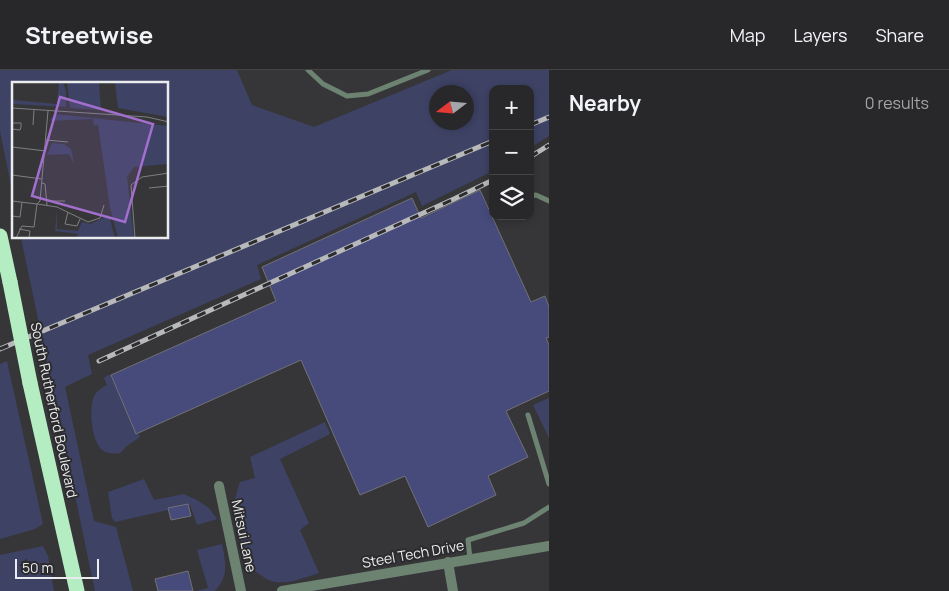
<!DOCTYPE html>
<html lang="en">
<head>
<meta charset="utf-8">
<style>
	:root { --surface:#28282b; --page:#343437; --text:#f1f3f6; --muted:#a5a6a9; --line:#444447 }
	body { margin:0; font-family:Manrope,sans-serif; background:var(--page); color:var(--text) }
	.controls { position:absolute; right:15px; top:15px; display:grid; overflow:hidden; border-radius:10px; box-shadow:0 2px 8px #0003 }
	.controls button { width:45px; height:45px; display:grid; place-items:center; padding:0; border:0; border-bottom:1px solid var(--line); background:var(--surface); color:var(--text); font:25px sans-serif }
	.compass { position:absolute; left:429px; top:15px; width:45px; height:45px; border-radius:50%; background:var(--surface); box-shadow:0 2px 8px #0003; rotate:254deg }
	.scale { position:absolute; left:15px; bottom:12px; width:84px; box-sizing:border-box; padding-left:5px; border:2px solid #ebeced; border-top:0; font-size:14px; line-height:18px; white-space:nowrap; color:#ebeced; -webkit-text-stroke:4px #2c2c2f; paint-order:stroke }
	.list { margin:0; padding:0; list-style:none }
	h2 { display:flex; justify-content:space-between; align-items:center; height:65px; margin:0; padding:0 20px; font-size:21px }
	h2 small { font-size:16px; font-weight:400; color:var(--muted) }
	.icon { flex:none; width:28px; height:28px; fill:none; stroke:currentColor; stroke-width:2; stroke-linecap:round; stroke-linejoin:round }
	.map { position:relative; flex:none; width:549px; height:521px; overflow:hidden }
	header { display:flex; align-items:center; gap:30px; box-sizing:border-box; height:70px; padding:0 25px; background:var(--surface); border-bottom:1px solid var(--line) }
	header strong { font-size:24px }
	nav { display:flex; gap:28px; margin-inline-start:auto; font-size:18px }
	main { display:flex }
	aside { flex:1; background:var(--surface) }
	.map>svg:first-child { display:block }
</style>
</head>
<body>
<header>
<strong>Streetwise</strong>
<nav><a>Map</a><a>Layers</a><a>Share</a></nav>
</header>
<main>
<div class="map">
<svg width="549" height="521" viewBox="0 0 549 521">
	<rect width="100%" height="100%" fill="#363639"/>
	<path fill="#3e4264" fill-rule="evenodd" d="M0,0h237l15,35 62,22 138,-57h97v66l-19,12v-59h-37v82l-71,35 -6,-14 -159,73 4,14 -173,76 4,19 -27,13 29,134 22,6 17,64h-38l-74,-353h147v-154h-154v117l-14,-70zM437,22h30v30h-30z
		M7,291l36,163 -8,5 -35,10v-175z
		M108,305h3l29,62 -13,9 -7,7c-7,1 -14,1 -19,-4 -10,-10 -14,-47 -4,-57 2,-3 7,-5 10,-7l-3,-7z
		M549,328v40l-16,-33z
		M325,352l5,12 -50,25 29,64 -9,7 19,43c-13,4 -29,11 -43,9 -12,-2 -25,-14 -32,-23l-10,-57 6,-20 15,-4 -5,-21z
		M144,409l10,21 30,-6 13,6 12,8 8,11 -20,6 -7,-20 -75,17 -3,-4 -4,-26z
		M222,474c4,20 7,31 -7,47h-19l12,-3 -11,-38z
		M43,476l5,10 6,35h-54v-36z"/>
	<path fill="#464b7c" stroke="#717175" d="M480,120l51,112 14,-6 4,11v30l-3,1 3,7v46l-43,20 22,46 -40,19 8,19 -68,32 -23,-51 -45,19 -59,-135 -165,74 -25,-59 165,-74 -14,-34 150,-69 9,20z
		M188,434l3,12 -20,4 -3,-12z
		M188,501l5,20h-35l-3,-12z"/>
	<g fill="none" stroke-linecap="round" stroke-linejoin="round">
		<path stroke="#6d8372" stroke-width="5" d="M308,0l15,14 24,12 21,-2 60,-24
			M530,126l6,-1 13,6
			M492,136l1,-1
			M528,345l21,69
			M470,489l-2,-19 56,-17 25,-16"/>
		<path stroke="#6d8372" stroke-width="10" d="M219,416l22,105
			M448,492l5,29
			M282,521l267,-45"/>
		<path stroke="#b5edc3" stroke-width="15" d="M0,166l10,46
			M30,313l47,208"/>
		<defs>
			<path id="rail" d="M530,55l19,-8
				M530,87l19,-12
				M0,279l493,-208
				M99,291l355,-162 39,-19"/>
		</defs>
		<use href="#rail" stroke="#b8b9bb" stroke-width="5"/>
		<use href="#rail" stroke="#2c2c2f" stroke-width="3" stroke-dasharray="9" stroke-linecap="butt"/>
		<path stroke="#b5edc3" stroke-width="15" d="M10,212l20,101"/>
	</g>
	<g text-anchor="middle" stroke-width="4" stroke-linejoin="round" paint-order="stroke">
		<g font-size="14" fill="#ebeced" stroke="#2c2c2f">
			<text transform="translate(54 340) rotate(78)" y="5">South Rutherford Boulevard</text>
			<text transform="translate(244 466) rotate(78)" y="5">Mitsui Lane</text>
			<text transform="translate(413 484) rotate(-10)" y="5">Steel Tech Drive</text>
		</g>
	</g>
	<g transform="translate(12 12)">
		<rect width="156" height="156" fill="#363639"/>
		<path d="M47,0h4l3,9v16l-54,-3v-4l45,4zM55,0h32l2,28 -31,-2zM103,0h53v35l-50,-9zM43,32l113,12v38l-34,3 -7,10 7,61h-16l-8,-30 -12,-83h-4l-1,-6 -44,2zM40,61l12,1 7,5 3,15 -5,-10 -22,1zM45,126v21l21,2 4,-9 8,2 19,-9 6,23h-38l1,-4 -23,-3z" fill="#3e4264"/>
		<path fill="none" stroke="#7e7f81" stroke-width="1" d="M0,26l135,9 22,5M0,41h9v4l-1,3 -8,-1M21,43l1,-15M34,58l22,2M0,65l34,4M0,93l30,4M30,101l3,1 2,21M137,106l20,-2M0,119l25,3 3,-3 8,-90M36,119h17M56,130l-3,12 12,2 3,-7M0,134l8,1 2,-15M7,147l11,2 -1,7M4,156l6,-12 12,1 3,-23 20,3 31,15 12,-4 4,-13M123,156l-4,-53 11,-8 27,-4"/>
		<path fill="#a26fcf" fill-opacity="0.15" stroke="#a26fcf" stroke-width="2.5" d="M48,15l93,27 -28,98 -93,-26z"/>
		<rect width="156" height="156" fill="none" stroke="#ebeced" stroke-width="2.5"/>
	</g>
</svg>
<div class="controls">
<button>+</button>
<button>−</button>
<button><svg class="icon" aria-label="layers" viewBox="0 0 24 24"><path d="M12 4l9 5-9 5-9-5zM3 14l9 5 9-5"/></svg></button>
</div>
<svg class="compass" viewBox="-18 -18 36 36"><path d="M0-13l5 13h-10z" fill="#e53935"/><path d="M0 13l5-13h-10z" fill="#a5a6a9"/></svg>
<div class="scale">50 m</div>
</div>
<aside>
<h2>Nearby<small>0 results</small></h2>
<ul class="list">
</ul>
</aside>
</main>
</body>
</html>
